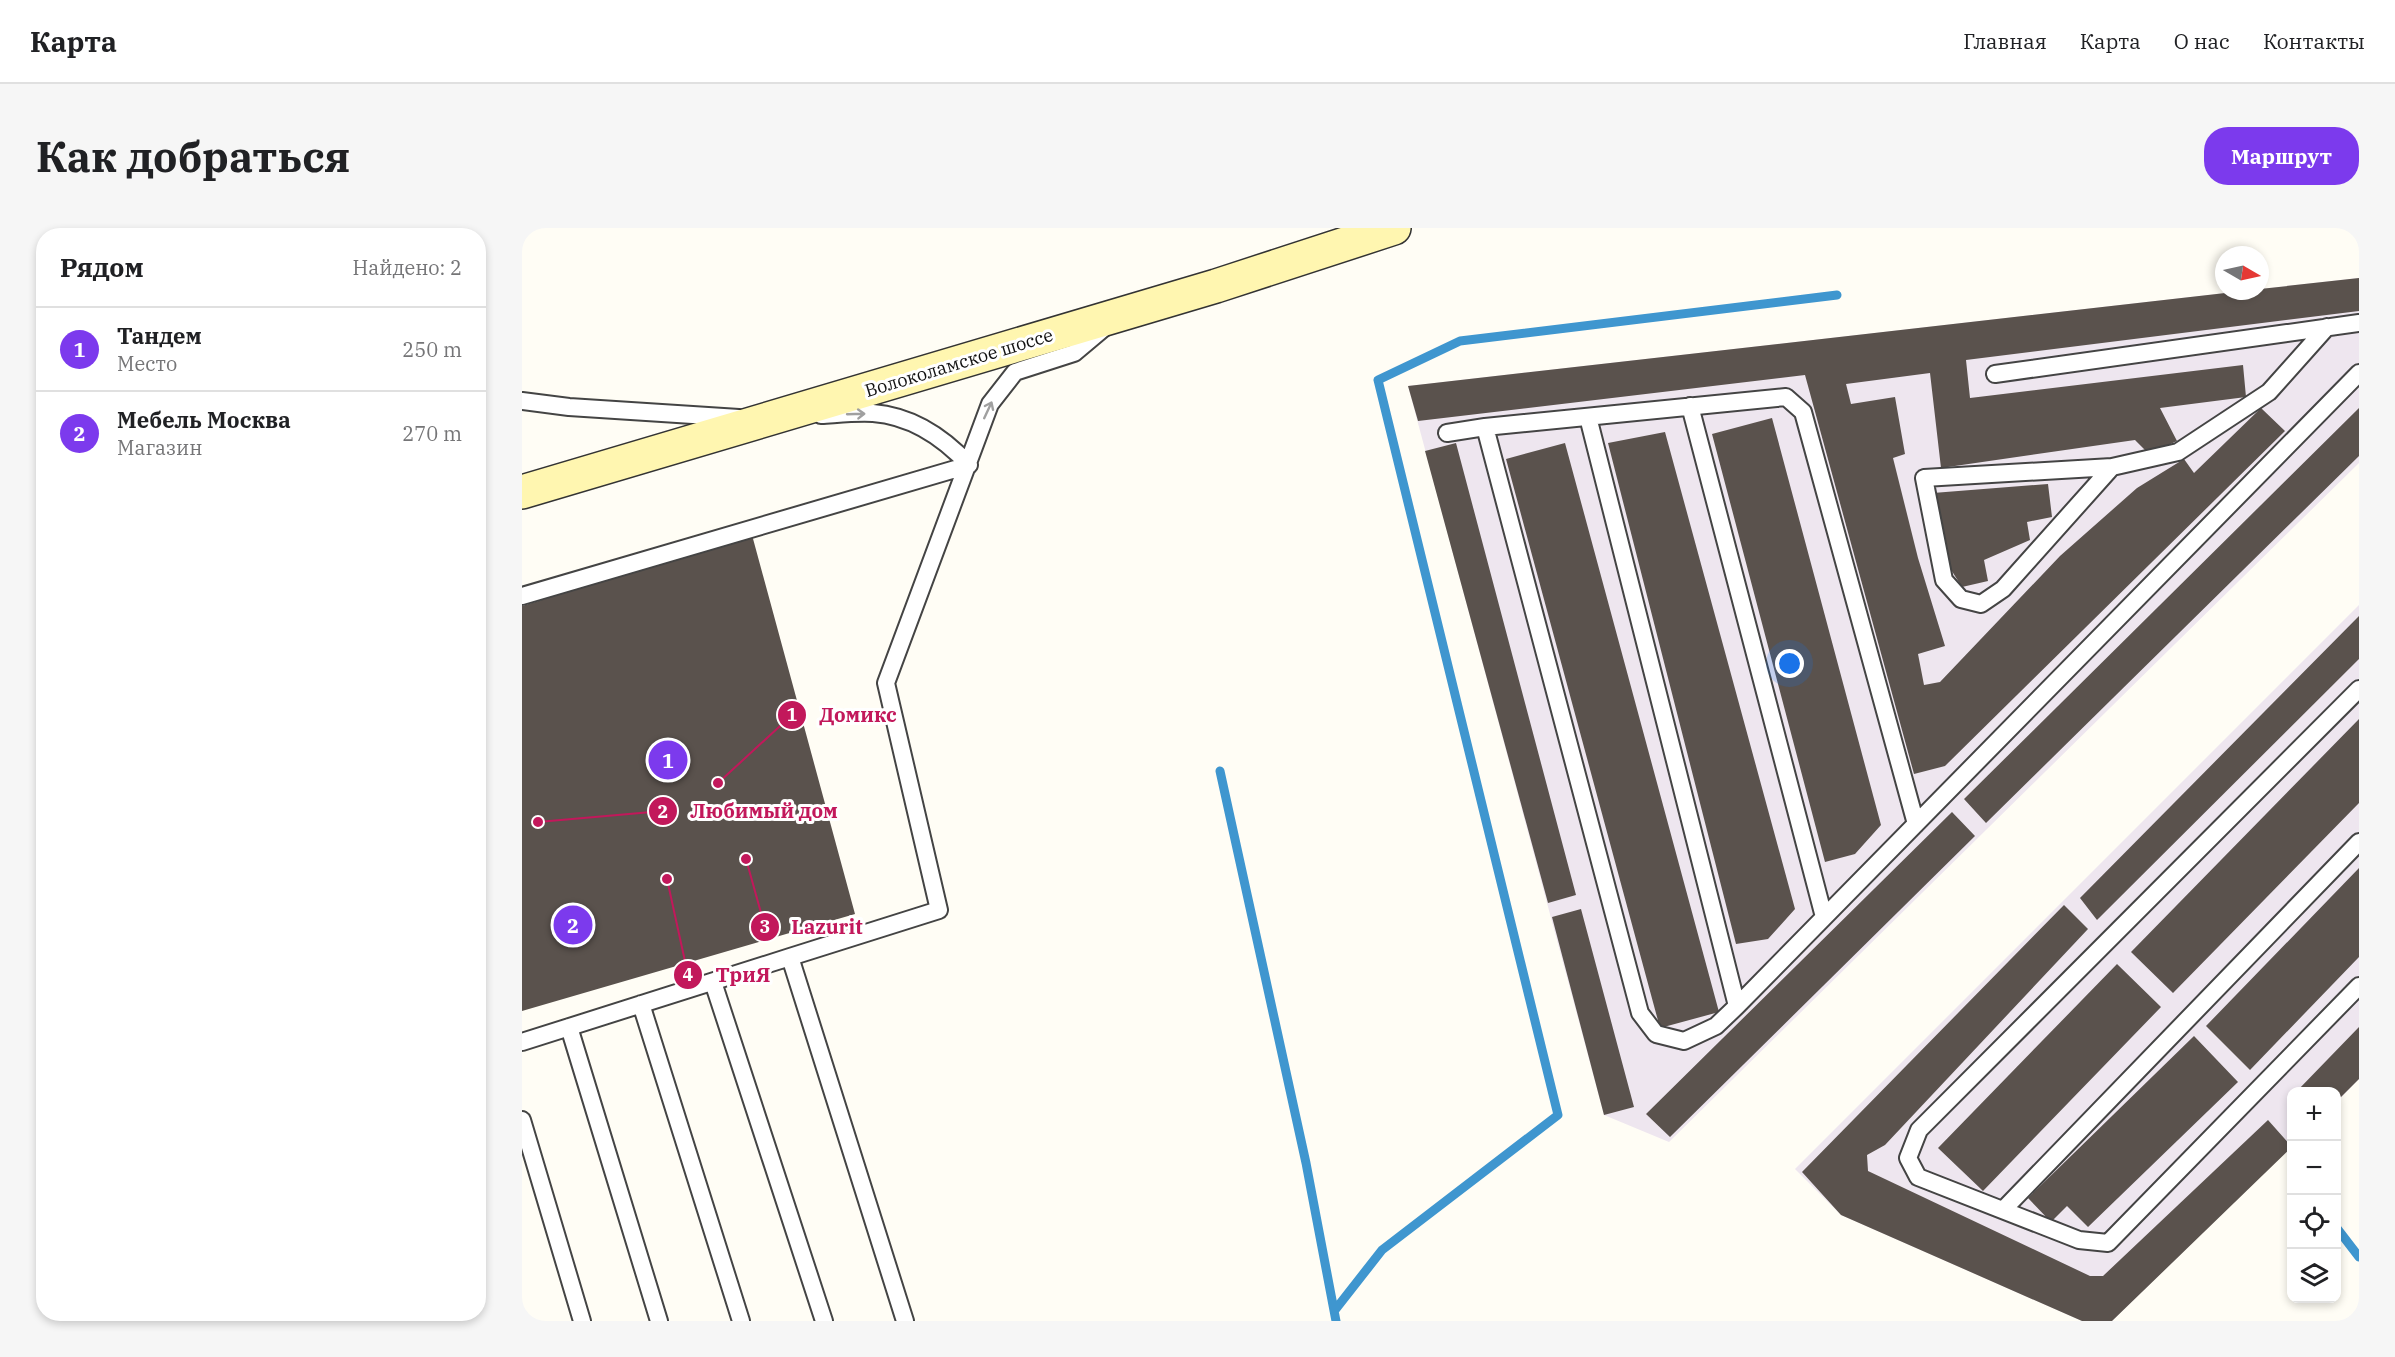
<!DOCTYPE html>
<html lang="ru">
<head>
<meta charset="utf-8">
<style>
	:root { --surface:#fff; --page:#f6f6f6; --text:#202124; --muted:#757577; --line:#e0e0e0; --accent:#7c3aed }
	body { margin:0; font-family:"IBM Plex Serif",serif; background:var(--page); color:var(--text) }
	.controls { position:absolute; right:18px; bottom:18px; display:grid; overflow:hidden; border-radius:12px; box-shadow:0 3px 9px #0003 }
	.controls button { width:54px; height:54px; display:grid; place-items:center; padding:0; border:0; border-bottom:2px solid var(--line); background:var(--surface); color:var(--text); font:30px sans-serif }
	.compass { position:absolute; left:1693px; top:18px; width:54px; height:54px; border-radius:50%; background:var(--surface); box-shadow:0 3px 9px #0003; rotate:99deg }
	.you { position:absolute; left:1268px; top:436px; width:21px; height:21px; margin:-15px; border:4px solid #fff; border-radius:50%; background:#1a73e8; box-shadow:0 0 0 9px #1a73e833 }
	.badge { display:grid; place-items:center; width:39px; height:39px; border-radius:50%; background:var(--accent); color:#fff; font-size:20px; font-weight:700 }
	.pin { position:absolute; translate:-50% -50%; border:3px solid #fff; box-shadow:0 2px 6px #0006 }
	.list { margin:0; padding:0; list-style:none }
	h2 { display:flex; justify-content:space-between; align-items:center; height:78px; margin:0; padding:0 24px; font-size:26px }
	h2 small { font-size:20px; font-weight:400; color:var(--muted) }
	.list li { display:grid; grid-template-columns:39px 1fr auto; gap:18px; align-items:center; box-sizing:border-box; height:84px; padding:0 24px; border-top:2px solid var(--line) }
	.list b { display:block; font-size:22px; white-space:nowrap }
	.list p { margin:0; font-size:20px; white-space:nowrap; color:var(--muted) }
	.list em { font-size:20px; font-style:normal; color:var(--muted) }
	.icon { flex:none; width:33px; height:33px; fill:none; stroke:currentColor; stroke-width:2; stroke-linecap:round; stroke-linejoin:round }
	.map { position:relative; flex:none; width:1837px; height:1093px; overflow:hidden; border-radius:24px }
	header { display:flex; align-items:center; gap:36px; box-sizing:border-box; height:84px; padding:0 30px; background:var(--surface); border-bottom:2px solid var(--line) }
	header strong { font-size:28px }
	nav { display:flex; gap:33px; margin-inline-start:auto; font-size:21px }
	.intro { display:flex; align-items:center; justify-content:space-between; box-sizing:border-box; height:144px; padding:0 36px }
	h1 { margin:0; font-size:42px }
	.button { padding:15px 27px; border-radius:24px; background:var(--accent); color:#fff; font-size:21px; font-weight:700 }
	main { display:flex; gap:36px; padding:0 36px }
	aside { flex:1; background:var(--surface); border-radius:24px; box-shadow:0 3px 9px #0003 }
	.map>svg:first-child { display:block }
</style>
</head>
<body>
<header>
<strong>Карта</strong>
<nav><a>Главная</a><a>Карта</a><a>О нас</a><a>Контакты</a></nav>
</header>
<div class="intro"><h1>Как добраться</h1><a class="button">Маршрут</a></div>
<main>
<aside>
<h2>Рядом<small>Найдено: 2</small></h2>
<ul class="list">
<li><span class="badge">1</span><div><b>Тандем</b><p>Место</p></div><em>250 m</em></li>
<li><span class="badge">2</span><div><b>Мебель Москва</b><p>Магазин</p></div><em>270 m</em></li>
</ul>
</aside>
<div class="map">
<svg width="1837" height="1093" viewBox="0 0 1837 1093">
	<rect width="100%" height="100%" fill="#fffdf5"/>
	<path fill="#eee6ef" d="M1837,50v185l-690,679 -65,-27 -196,-729 835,-95h17v-2z
		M1837,377v474l-22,23 -1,-10h-44l-1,55 -179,174h-30l-241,-106 -46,-46z"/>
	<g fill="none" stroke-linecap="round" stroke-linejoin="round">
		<path stroke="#3f96cf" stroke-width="9" d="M698,543l86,392 30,158
			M1814,999l23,30
			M813,1082l47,-60 176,-135 -180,-735 82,-39 377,-46"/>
	</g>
	<path fill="#5a524d" d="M1837,50v33l-393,49 4,38 273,-33 3,32 -86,11 17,33 -28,13 -14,-14 -194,28 -11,-95 -84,11 5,20 44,-7 10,57 -12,4 25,100 27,88 -27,8 6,31 16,-3 120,-126 77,-68 47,-29 10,14 67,-65 24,23 -340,335 -31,8 -109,-399 -387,46 -10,-35 835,-95h17v-2z
		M1837,180v48l-373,367 -22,-24z
		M1250,190l109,407 -26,29 -30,8 -113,-428z
		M1143,204l130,477 -27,30 -32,5 -128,-501z
		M934,215l120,452 -28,8 -123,-452z
		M1043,215l154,569 -59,16 -154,-569z
		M1526,256l4,33 -25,5 3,18 -46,20 4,21 -26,6 -14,-22 -15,-72z
		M230,307l103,379 -333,97v-405z
		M1837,388v43l-262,261 -17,-22z
		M1837,491v84l-186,190 -42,-41z
		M1430,584l23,24 -305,301 -24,-23z
		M1837,640v89l-109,113 -44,-44z
		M1542,677l24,24 -203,216 -18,10 1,16 222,105h13l165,-156 24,27 -180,174h-30l-241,-106 -39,-43z
		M1059,681l53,198 -30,8 -52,-198z
		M1595,736l44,43 -178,184 -45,-43z
		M1837,799v52l-23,23v-10h-40z
		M1672,808l44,46 -150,145 -21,-21 -16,16 -23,-24z"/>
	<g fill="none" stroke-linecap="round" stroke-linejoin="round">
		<defs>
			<path id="lane" d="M1473,146l364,-51
				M0,173l47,6 170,11
				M1168,178l134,511
				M299,187c17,-1 35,-3 52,-2 39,3 70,24 96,52
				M1066,189l149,589
				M963,199l155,586 16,21 28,7 32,-15 21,-20 622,-633
				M925,205l38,-6 301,-30 17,15 113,412
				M1590,239l-109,122 -22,15 -20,-5 -17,-19 -20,-102 188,-11 66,-15 91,-60 58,-65
				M0,368l447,-131
				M1837,461l-440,441 -11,28 10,19 161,63 29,3 251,-257
				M268,729l149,-47 -53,-227 104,-279 25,-32 59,-19 31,-26
				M191,754l111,339
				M119,776l100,317
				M47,799l90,294
				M0,814l268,-85 115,364
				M0,892l60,201
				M1481,982l356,-368"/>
			<path id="secondary" d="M0,264l694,-206 178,-58"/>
		</defs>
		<use href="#lane" stroke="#444" stroke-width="20"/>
		<use href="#secondary" stroke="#333" stroke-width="36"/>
		<use href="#lane" stroke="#fff" stroke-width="16"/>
		<use href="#secondary" stroke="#fff6b0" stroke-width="33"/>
	</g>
	<defs><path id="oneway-shaft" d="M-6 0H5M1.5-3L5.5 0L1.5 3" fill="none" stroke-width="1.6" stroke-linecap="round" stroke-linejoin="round" transform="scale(1.5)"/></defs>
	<g stroke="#a0a0a0">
		<use href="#oneway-shaft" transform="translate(466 182) rotate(-65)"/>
		<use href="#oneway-shaft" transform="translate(334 186) rotate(-2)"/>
	</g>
	<g text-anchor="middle" stroke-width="6" stroke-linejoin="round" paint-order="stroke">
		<g font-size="18" fill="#111" stroke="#fff">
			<text transform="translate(437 135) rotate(-17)" y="6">Волоколамское шоссе</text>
		</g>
	</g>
	<path fill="none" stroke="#c2185b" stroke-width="2" d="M196 555L270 487M16 594L141 583M224 631L243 699M145 651L166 747"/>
	<g fill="#c2185b" stroke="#fff" stroke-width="2">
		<circle cx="196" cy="555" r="6"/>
		<circle cx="16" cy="594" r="6"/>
		<circle cx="224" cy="631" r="6"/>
		<circle cx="145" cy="651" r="6"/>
		<circle cx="270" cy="487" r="15"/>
		<circle cx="141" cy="583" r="15"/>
		<circle cx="243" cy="699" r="15"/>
		<circle cx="166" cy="747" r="15"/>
	</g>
	<g font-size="18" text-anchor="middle" font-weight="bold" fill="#fff">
		<text x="270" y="493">1</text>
		<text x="141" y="590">2</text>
		<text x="243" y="705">3</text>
		<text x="166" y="753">4</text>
	</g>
	<g font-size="20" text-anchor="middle" font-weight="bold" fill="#c2185b" stroke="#fff" stroke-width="6" stroke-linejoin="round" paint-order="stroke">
		<text x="336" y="494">Домикс</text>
		<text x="242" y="590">Любимый дом</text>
		<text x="305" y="706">Lazurit</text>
		<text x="221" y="754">ТриЯ</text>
	</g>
</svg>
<div class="controls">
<button>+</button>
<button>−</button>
<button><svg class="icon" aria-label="locate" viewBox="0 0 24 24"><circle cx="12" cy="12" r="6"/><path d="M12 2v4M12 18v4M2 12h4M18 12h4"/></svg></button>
<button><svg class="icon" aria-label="layers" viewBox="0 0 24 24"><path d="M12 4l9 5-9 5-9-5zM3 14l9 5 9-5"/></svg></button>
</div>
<svg class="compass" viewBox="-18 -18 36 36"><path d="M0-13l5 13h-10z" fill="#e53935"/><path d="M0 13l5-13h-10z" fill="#757577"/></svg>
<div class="you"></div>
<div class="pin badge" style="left:146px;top:532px">1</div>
<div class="pin badge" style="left:51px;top:697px">2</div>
</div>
</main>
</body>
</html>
